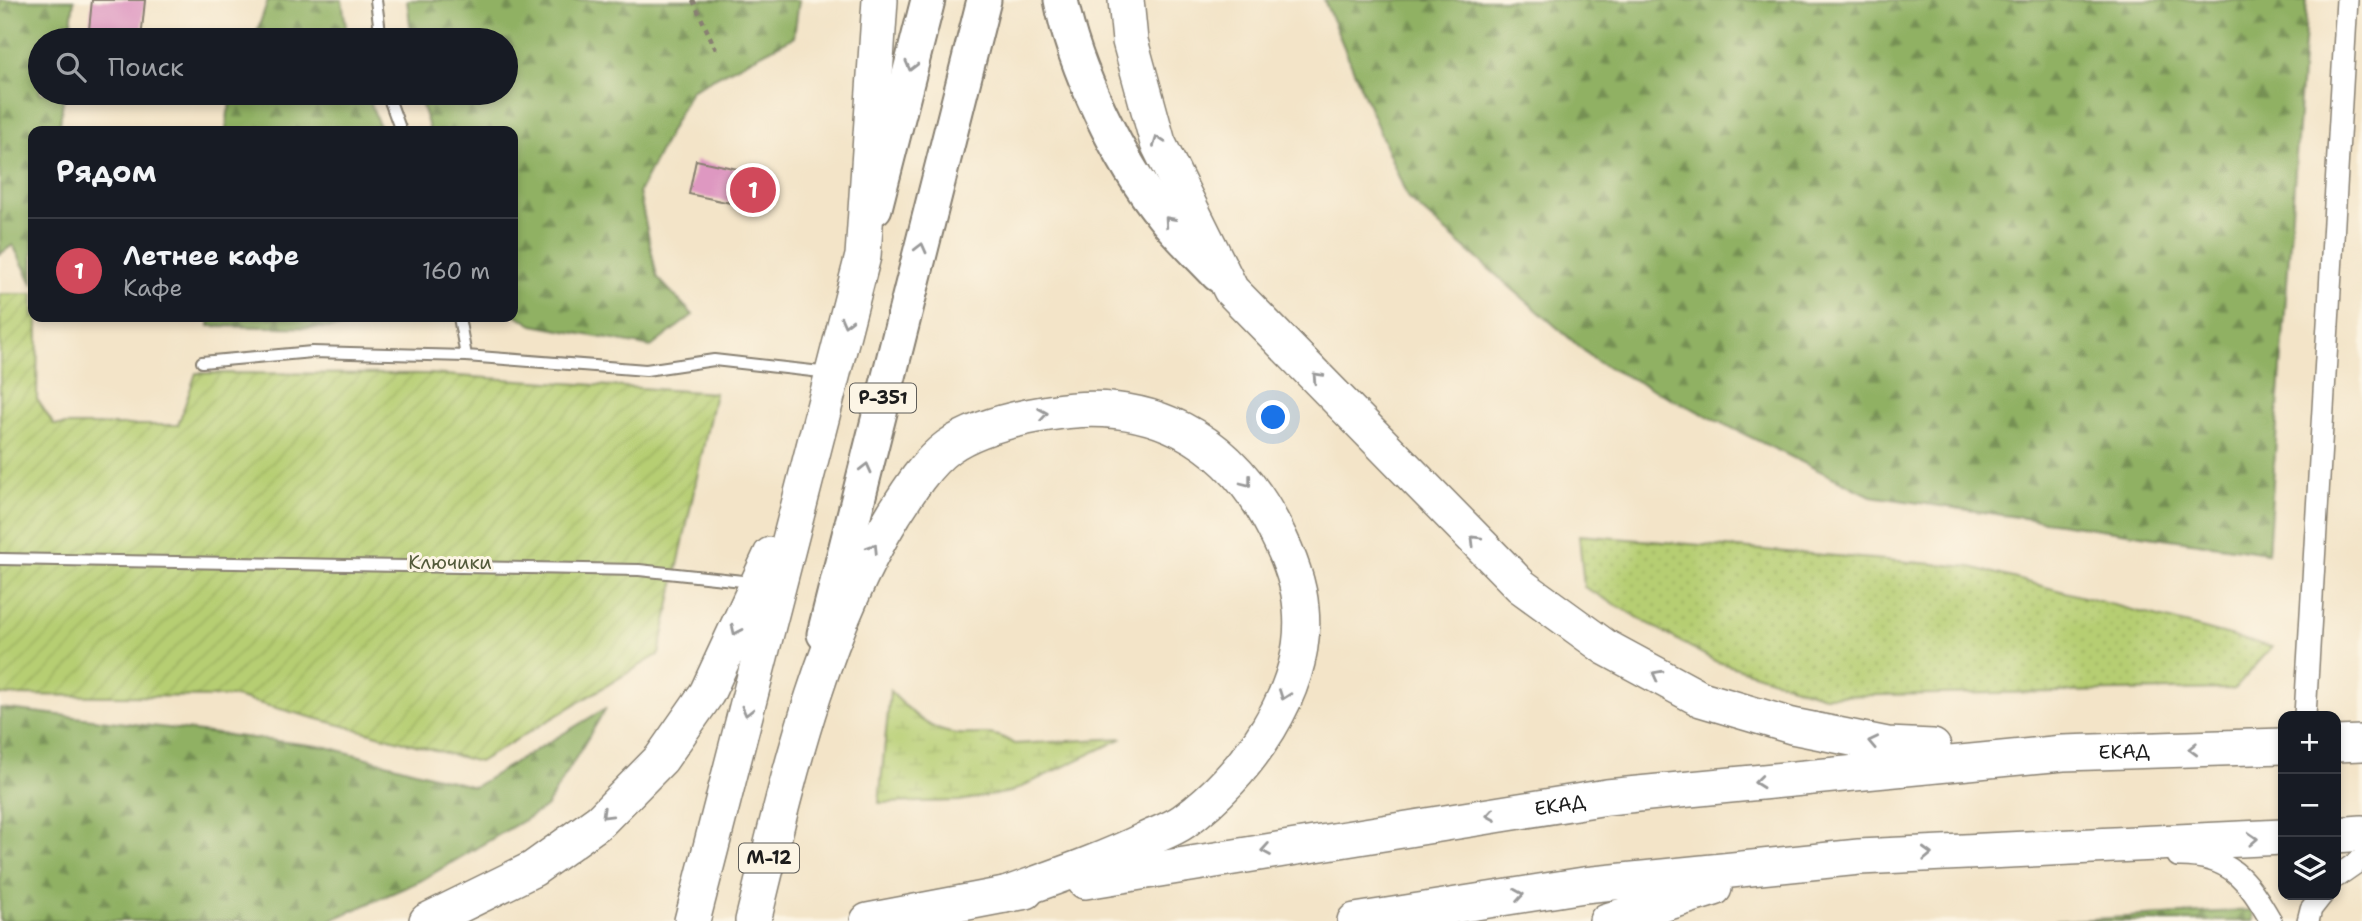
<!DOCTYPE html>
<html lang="ru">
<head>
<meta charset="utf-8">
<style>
	:root { --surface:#171b24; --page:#20242c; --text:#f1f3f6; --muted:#9ea1a6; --line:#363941; --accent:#d1495b }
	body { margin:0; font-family:"Shantell Sans",sans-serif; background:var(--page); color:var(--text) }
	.controls { position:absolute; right:21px; bottom:21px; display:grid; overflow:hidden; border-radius:14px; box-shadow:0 4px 10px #0003 }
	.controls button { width:63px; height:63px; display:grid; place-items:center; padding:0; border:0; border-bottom:2px solid var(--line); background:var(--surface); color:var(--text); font:35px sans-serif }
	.you { position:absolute; left:1274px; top:418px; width:24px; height:24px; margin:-18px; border:5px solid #fff; border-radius:50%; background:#1a73e8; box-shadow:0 0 0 10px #1a73e833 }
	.badge { display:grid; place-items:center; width:46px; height:46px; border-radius:50%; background:var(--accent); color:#fff; font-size:23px; font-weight:700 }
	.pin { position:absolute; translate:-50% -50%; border:4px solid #fff; box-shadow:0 2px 7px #0006 }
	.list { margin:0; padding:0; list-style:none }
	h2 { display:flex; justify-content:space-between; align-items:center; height:91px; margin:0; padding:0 28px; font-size:30px }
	h2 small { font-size:23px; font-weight:400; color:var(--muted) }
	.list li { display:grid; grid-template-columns:46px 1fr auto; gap:21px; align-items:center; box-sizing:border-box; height:105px; padding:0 28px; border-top:2px solid var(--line) }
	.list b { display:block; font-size:26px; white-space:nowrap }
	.list p { margin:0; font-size:23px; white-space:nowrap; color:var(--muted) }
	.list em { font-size:23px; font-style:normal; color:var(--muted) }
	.icon { flex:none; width:38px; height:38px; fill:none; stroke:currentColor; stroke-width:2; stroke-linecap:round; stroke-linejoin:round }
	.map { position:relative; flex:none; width:2362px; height:921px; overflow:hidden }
	.search { position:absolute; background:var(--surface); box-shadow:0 4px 10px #0003; left:28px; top:28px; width:490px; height:77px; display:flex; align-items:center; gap:18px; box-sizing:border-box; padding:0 24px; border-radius:38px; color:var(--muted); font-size:26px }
	.panel { position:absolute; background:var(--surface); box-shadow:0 4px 10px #0003; left:28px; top:126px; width:490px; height:196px; border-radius:14px }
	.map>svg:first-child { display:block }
</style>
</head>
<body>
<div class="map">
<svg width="2362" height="921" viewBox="0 0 2362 921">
	<defs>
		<pattern id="grass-dots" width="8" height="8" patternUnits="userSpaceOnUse" patternTransform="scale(1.75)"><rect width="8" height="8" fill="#b6ce72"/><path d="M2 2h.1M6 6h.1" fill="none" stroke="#9cb062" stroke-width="1.8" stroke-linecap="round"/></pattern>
		<pattern id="forest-firs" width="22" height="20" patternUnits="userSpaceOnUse" patternTransform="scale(1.75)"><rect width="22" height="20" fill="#90b164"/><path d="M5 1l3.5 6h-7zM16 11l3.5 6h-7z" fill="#758f52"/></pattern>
		<pattern id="wetland-marsh" width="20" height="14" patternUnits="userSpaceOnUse" patternTransform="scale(1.75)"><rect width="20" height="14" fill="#b6ce72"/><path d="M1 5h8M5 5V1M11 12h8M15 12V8" fill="none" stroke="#9cb062"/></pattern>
		<pattern id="garden-furrows" width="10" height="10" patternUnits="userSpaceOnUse" patternTransform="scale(1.75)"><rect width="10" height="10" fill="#b6ce72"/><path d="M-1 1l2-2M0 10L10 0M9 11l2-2" fill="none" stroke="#9cb062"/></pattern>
	</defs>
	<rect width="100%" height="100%" fill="#fcf5e5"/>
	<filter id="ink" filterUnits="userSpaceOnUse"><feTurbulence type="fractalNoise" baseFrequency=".0143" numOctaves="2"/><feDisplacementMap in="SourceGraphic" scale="14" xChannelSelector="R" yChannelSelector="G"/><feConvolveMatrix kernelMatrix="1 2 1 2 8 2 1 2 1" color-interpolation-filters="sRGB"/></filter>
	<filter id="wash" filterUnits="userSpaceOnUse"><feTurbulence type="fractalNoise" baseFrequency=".00686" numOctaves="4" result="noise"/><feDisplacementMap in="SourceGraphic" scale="28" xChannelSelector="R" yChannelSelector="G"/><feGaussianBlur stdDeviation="1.57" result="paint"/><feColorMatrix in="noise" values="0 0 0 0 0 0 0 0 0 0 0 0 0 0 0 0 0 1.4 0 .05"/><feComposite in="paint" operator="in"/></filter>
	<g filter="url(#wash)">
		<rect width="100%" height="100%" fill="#f3e4c8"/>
		<path fill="url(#grass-dots)" stroke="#697547" stroke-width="2" d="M1579,535l392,32 301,80 -37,42 -411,7 -109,-35 -131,-74z"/>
		<path fill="url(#forest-firs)" stroke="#566640" stroke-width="2" d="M0,0h74l-5,40h-29v53h24l-5,38h-26v154l-20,-40 -13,9z
			M268,0h74l6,40h-94z
			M407,0h392l-5,37 -103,53 -52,102 18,85 36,38 -42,32 -118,-22 -20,-12v-182h-83l-12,-38h88v-53h-94z
			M1324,0h983l-39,553 -397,-57 -274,-134 -189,-163z
			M235,93h132l14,38h-155l2,-19z
			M210,317h206v3l-82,8 -125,-2z
			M0,708l327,39 147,40 132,-79 -60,99 -126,74 -91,40h-329z
			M2253,910l1,11h-199z"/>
		<path fill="url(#wetland-marsh)" stroke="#697547" stroke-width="2" d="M890,691c20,20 38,40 67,43 24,2 36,-5 57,10l109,-6 -112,54 -52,9 -80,2z"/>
		<path fill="url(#garden-furrows)" stroke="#697547" stroke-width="2" d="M0,294h33v23h5l-1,82 17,26h124l18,-52 233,1 286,19 -56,261 -180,108 -244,-65 -235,-2z"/>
		<g id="blocks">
			<path fill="#de98c1" d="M92,0h53l-4,40h-53z
				M696,160l69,15 -7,34 -69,-15z"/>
		</g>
	</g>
	<g filter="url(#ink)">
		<use href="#blocks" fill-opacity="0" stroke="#888072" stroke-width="2"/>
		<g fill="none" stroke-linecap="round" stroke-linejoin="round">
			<defs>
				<path id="service" d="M376,0l5,40
					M387,93l14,38
					M459,317l7,39
					M202,362l110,-10 154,4 180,14 68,-10 116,13
					M0,559l639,11 113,12"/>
				<path id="minor" d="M2305,716l42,-716
					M2178,856c52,-1 69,23 93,65
					M2336,877l26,-18
					M2308,921l3,-12 11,-14"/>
				<path id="primary" d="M1061,0c13,68 58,162 102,216 17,21 37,40 55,59
					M875,208l53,-208
					M824,634l160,-634"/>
				<g id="trunk">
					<path d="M1126,0l4,41 28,102 73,147 290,296 84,61 96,52 91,27 95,19 46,2"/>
					<path d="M2336,744l26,-1"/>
					<path d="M2336,835l26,-2"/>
					<path id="s1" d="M1085,881l522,-84 456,-44 220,-7"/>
					<path d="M427,921l106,-52 67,-48 61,-62 46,-66 64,-138"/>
					<path d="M692,921l171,-665 17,-256"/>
					<path d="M753,921c34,-138 66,-284 141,-407 14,-22 32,-51 54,-67 27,-19 69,-29 101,-34 100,-17 179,24 225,114 13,25 25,53 27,82 8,80 -55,167 -117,212 -11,8 -26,13 -39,19 -45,22 -93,38 -140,55"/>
					<path d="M868,921l158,-30"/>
					<path d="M1355,921l229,-36 275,-28 424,-20"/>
					<path d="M1607,921l107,-33"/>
				</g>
			</defs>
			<use href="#service" stroke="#888072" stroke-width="14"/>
			<use href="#minor" stroke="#888072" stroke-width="24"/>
			<use href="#primary" stroke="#888072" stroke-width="37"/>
			<use href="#trunk" stroke="#888072" stroke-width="38"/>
			<path stroke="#888072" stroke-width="4.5" stroke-dasharray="5 5" stroke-linecap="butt" d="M693,0l25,54"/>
			<use href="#service" stroke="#fff" stroke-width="10"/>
			<use href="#minor" stroke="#fff" stroke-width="21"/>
			<use href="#primary" stroke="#fff" stroke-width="33"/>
			<use href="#trunk" stroke="#fff" stroke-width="35"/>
		</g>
		<defs><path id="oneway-chevron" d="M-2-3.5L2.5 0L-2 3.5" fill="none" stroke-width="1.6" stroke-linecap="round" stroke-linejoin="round" transform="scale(1.75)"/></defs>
		<g stroke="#999">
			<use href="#oneway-chevron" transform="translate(911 66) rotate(104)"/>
			<use href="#oneway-chevron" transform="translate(1158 141) rotate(-110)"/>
			<use href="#oneway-chevron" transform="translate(1169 221) rotate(-132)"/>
			<use href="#oneway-chevron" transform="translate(921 248) rotate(-76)"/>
			<use href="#oneway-chevron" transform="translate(846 322) rotate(104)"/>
			<use href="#oneway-chevron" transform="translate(1317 377) rotate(-133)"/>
			<use href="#oneway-chevron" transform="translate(1043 414) rotate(-9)"/>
			<use href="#oneway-chevron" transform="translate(866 468) rotate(-76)"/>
			<use href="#oneway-chevron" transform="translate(1247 482) rotate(52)"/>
			<use href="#oneway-chevron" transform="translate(1475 540) rotate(-135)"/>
			<use href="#oneway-chevron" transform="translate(873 548) rotate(-58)"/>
			<use href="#oneway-chevron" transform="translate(736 630) rotate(115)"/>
			<use href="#oneway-chevron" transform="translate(1657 675) rotate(-152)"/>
			<use href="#oneway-chevron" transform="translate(1284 695) rotate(110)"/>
			<use href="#oneway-chevron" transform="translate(747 711) rotate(104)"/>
			<use href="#oneway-chevron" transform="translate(1873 742) rotate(-168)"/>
			<use href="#oneway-chevron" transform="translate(2193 749) rotate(178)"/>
			<use href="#oneway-chevron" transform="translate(1759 782) rotate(174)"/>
			<use href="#oneway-chevron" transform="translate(606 814) rotate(136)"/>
			<use href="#oneway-chevron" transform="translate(1491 815) rotate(171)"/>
			<use href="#oneway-chevron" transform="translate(2253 839) rotate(-3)"/>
			<use href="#oneway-chevron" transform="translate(1266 850) rotate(170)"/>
			<use href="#oneway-chevron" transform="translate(1927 854) rotate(-2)"/>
			<use href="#oneway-chevron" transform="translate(1519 895) rotate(-9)"/>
		</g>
	</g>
	<g text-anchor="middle" stroke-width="6" stroke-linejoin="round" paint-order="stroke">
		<g fill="#fcf5e5" stroke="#5f5d58" stroke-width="2">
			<rect x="850" y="383.5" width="66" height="29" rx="5"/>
			<rect x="739" y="843.5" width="60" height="29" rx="5"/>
		</g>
		<g font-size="18" font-weight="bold" fill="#1c1c1c">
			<text x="883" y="404">Р-351</text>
			<text x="769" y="864">М-12</text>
		</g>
		<g font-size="19" fill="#525a3a" stroke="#fcf5e5">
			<text x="450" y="569">Ключики</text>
		</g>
		<g font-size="19" fill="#1c1c1c" stroke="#fcf5e5">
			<text dy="7" stroke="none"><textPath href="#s1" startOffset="1048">ЕКАД</textPath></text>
			<text dy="7" stroke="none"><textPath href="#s1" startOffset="481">ЕКАД</textPath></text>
		</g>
	</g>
</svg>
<div class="controls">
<button>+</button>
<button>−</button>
<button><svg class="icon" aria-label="layers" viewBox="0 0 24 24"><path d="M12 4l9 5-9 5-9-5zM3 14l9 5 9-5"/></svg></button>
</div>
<div class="you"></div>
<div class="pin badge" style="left:753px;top:190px">1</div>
<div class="search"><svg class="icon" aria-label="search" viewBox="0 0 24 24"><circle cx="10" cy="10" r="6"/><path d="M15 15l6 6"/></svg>Поиск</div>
<section class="panel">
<h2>Рядом<small></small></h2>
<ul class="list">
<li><span class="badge">1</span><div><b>Летнее кафе</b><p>Кафе</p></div><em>160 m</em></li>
</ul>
</section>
</div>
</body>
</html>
